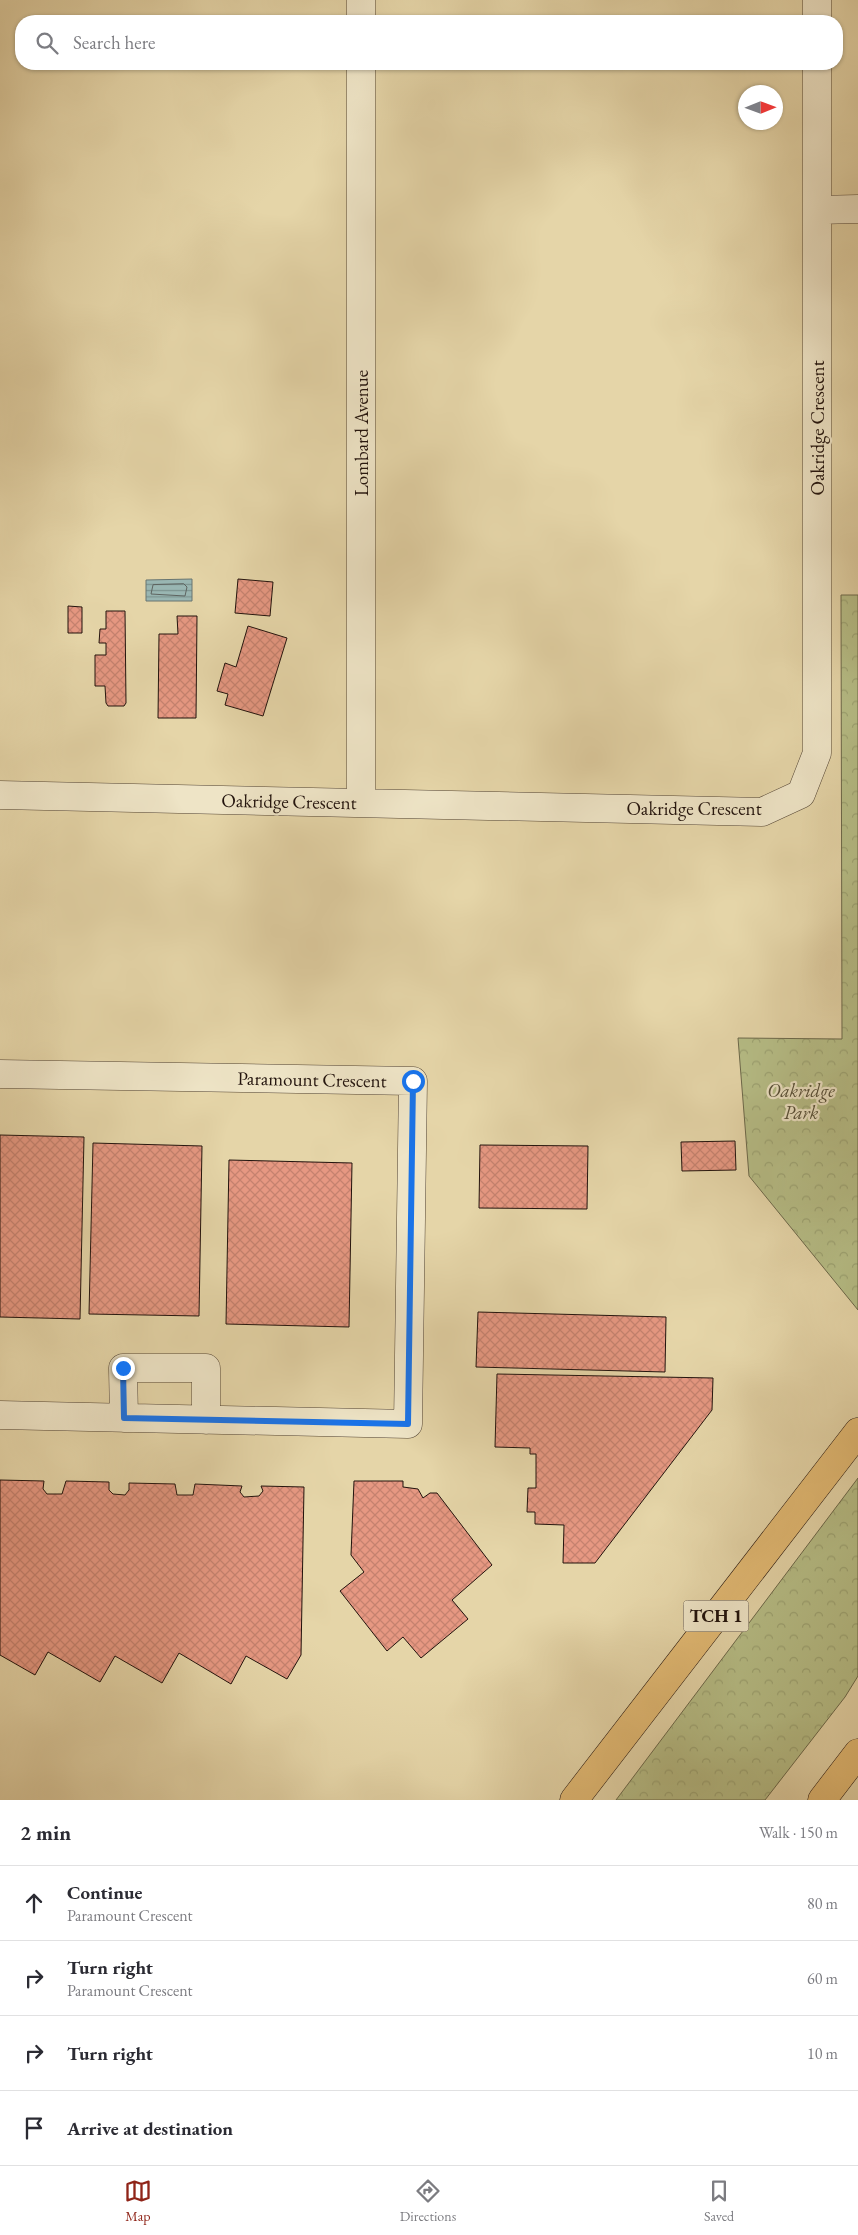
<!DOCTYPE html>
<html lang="en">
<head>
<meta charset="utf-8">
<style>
	:root { --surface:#fff; --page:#f2f2f3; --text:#2b2b33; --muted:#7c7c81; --line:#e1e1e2; --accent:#8f2418 }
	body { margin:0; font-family:"EB Garamond",serif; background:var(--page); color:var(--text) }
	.compass { position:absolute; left:738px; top:85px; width:45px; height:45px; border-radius:50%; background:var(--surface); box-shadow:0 1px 4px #0004; rotate:89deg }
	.stop { position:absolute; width:15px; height:15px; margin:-11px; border:4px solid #1a73e8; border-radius:50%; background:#fff }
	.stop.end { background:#1a73e8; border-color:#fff; box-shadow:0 1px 5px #0008 }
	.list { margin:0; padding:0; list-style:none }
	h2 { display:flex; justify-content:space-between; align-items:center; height:65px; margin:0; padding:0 20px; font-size:21px }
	h2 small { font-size:16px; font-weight:400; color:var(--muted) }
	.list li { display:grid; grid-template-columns:32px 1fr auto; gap:15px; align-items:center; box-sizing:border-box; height:75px; padding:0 20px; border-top:1px solid var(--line) }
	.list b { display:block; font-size:19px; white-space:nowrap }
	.list p { margin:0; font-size:16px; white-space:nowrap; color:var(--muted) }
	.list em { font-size:16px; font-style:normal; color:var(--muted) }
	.icon { flex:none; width:28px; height:28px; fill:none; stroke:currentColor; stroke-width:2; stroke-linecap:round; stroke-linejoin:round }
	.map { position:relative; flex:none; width:858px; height:1800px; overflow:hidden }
	.search { position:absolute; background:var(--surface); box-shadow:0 1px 4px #0004; left:15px; right:15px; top:15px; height:55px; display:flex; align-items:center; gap:12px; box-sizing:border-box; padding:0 18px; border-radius:20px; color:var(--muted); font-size:19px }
	.sheet { height:365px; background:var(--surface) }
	nav { display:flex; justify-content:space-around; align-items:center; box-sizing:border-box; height:70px; border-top:1px solid var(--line); background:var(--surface); font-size:14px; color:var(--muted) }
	nav a { display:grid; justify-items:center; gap:2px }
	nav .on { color:var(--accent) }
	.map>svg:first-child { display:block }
</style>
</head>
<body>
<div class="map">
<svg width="858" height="1800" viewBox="0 0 858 1800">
	<defs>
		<pattern id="forest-crowns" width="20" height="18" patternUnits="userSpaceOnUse" patternTransform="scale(1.25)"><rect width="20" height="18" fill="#b6bd86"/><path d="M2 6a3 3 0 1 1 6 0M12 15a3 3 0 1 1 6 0" fill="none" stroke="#9ca272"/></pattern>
		<pattern id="water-rules" width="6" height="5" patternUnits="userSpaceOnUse" patternTransform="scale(1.25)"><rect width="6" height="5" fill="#99b6b2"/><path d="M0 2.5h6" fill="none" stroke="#7c938f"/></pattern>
		<pattern id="building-cross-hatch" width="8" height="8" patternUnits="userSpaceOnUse" patternTransform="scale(1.25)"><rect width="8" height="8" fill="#e69882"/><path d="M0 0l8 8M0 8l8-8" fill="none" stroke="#c5826f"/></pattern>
	</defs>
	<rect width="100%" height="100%" fill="#e5d5a8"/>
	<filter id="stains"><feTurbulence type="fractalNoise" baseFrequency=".004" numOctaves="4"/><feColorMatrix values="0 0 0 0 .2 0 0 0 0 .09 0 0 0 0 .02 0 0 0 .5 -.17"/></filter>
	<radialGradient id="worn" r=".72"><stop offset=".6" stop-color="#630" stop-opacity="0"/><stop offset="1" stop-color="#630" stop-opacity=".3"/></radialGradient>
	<path fill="url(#forest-crowns)" stroke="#6c684a" d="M841,595h17v715l-109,-134 -11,-138 104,1z
		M858,1478v198l-13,21 -80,103h-149z"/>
	<path fill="url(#water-rules)" stroke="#697570" d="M192,579v22h-46v-21z"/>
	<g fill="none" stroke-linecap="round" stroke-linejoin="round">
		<path stroke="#5e6460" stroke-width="1" d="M184,584l3,3 -2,9 -34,-2 2,-9z"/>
	</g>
	<path fill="url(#building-cross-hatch)" stroke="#22130d" d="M238,579l35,3 -3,34 -35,-3z
		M68,606l14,1v26h-14z
		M106,611h19l1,92 -2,3h-16l-2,-3 -1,-17h-10v-31h11v-12h-7l1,-14h6z
		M177,616h20l-1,102h-38l1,-84h19z
		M248,626l39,12 -24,78 -38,-11 3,-11 -11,-3 8,-28 11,4z
		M0,1135l84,2 -4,182 -80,-2z
		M735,1141l1,29 -54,1 -1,-29z
		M93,1143l109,3 -3,170 -110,-2z
		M480,1145l108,1 -1,63 -108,-1z
		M229,1160l123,3 -3,164 -123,-3z
		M478,1312l188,5 -1,55 -189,-5z
		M497,1374l216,4 -1,32 -117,153h-32l1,-38 -29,-1v-12h-8l1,-24h8v-34h-6v-6l-35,-1z
		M0,1480l44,1 -1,8 4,5h15l4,-13 43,1v8l4,4 12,1 4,-5v-7l46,1 2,11h16l2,-11 47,2 -2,6 4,5 15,-1 4,-5 -2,-5 43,1 -3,168 -14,24 -41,-23 -15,28 -52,-31 -17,30 -47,-27 -15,26 -52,-30 -13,23 -35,-20z
		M354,1481h49v6l15,2 5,9 7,-5h7l55,72 -40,35 16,19 -47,39 -18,-21 -16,14 -47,-60 24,-19 -13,-17z"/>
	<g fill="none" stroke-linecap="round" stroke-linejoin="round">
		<defs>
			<path id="minor" d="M361,0v21
				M817,0v21
				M361,64v738
				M817,210l41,-1
				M0,795l762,17 39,-18 16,-41v-689
				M0,1074l413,7 -5,343 -408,-9
				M124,1418l-1,-50h83v52"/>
			<path id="highway" d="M574,1800l284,-368
				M822,1800l36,-47"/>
		</defs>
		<use href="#minor" stroke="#534434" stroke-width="29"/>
		<use href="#highway" stroke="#22130d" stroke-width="29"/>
		<use href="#minor" stroke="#eee4c6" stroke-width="28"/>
		<use href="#highway" stroke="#e2ba74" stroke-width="28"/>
	</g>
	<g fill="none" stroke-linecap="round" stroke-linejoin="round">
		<path stroke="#1a73e8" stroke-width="6" d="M123,1368l1,50 284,6 5,-343"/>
	</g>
	<g text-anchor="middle" stroke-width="4.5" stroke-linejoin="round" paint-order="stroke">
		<rect fill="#eee4c6" stroke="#5f5244" stroke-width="1" x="683.5" y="1600.5" width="65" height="31" rx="4"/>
		<g font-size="18" font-weight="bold" fill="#22130d">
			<text x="716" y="1622">TCH 1</text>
		</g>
		<g font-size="19" fill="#22130d" stroke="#eee4c6">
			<text transform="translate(817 428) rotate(-90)" y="7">Oakridge Crescent</text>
			<text transform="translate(361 433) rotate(-90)" y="7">Lombard Avenue</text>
			<text transform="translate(289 801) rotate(1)" y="7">Oakridge Crescent</text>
			<text x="694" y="815">Oakridge Crescent</text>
			<text transform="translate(312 1079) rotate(1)" y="7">Paramount Crescent</text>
		</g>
		<g font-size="19" font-style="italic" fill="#564e37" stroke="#eee4c6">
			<text x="801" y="1097">Oakridge<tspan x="801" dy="22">Park</tspan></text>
		</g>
	</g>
	<rect width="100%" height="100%" filter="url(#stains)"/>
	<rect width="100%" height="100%" fill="url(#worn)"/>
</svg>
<svg class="compass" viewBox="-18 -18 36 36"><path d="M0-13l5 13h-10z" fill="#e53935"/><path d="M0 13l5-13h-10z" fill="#7c7c81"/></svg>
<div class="stop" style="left:413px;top:1081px"></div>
<div class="stop end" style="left:123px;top:1368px"></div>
<div class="search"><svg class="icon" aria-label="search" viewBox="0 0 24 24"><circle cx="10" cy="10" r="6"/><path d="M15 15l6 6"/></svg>Search here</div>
</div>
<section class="sheet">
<h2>2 min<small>Walk · 150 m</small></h2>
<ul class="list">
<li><svg class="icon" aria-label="ahead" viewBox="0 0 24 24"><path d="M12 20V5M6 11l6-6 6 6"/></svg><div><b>Continue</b><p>Paramount Crescent</p></div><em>80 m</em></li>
<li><svg class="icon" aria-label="right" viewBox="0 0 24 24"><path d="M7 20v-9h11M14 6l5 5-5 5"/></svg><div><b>Turn right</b><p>Paramount Crescent</p></div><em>60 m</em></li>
<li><svg class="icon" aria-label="right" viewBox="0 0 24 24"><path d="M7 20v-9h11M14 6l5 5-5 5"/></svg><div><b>Turn right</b></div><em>10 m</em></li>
<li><svg class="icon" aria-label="arrive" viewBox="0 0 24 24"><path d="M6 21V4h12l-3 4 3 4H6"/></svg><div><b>Arrive at destination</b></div></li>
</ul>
</section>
<nav>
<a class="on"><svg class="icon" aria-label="map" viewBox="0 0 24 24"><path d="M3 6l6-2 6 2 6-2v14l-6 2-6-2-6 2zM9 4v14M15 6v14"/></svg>Map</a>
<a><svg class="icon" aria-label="directions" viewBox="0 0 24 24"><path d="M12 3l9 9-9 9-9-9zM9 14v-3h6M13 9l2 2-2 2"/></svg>Directions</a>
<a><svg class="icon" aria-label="saved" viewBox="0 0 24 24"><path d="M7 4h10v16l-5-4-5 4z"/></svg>Saved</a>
</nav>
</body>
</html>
